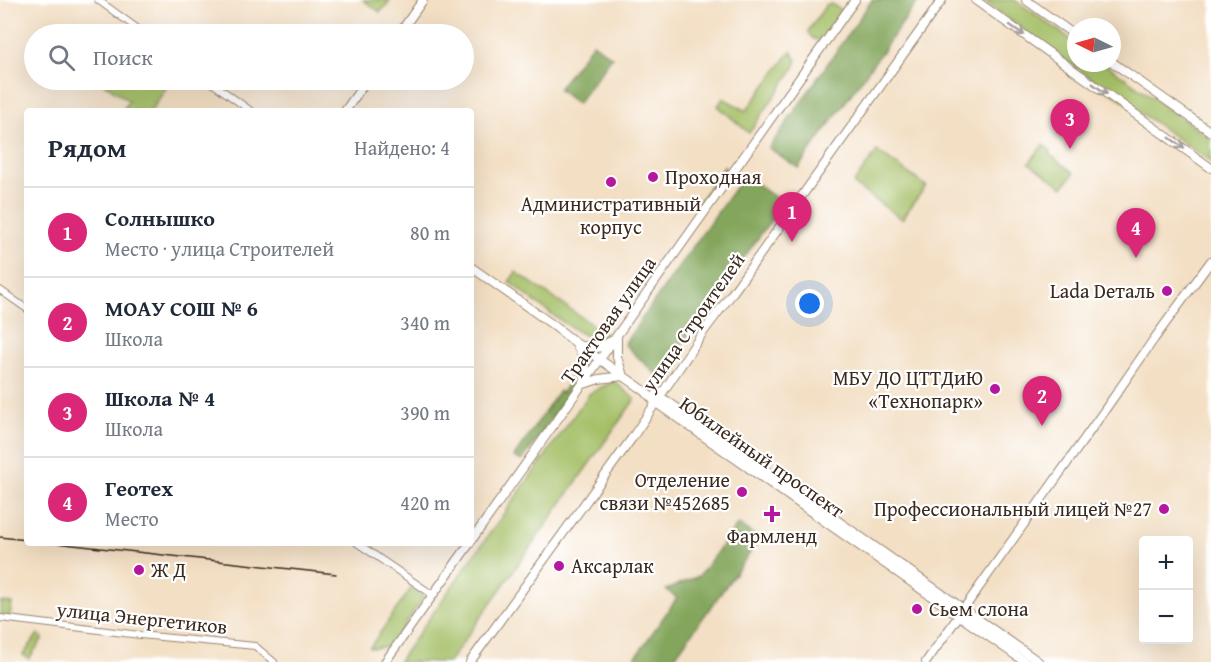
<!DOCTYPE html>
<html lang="ru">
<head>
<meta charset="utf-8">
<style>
	:root { --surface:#fff; --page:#f2f2f3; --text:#1f2937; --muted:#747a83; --line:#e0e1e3; --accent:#db2777 }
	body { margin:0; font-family:"Gentium Book Plus",serif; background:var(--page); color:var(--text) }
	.controls { position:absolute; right:18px; bottom:18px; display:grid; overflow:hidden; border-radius:6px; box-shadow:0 6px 24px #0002 }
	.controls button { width:54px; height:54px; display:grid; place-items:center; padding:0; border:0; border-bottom:2px solid var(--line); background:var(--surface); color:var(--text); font:30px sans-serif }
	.compass { position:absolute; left:1067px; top:18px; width:54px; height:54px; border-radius:50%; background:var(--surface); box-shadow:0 6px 24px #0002; rotate:275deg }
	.you { position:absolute; left:810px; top:304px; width:21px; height:21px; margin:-15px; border:4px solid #fff; border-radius:50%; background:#1a73e8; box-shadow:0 0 0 9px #1a73e833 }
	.badge { display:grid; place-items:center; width:39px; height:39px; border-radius:50%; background:var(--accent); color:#fff; font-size:20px; font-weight:700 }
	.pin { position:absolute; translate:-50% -50px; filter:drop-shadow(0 2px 3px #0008) }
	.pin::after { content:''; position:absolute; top:32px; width:21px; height:18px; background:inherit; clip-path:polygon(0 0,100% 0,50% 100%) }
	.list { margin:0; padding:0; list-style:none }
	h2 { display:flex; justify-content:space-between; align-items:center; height:78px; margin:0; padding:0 24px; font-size:26px }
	h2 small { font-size:20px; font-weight:400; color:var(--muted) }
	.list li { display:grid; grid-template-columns:39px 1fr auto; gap:18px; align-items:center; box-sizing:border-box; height:90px; padding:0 24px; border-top:2px solid var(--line) }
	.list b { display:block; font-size:22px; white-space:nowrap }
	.list p { margin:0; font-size:20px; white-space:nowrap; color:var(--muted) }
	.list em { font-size:20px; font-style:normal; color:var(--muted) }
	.icon { flex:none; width:33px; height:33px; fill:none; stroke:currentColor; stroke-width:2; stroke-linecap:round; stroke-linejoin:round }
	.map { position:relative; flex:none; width:1211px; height:662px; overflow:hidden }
	.search { position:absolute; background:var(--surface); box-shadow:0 6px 24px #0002; left:24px; top:24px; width:450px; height:66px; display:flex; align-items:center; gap:15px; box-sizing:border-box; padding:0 21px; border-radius:33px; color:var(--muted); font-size:22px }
	.panel { position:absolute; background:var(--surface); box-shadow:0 6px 24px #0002; left:24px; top:108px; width:450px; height:438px; border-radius:6px }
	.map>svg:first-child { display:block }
</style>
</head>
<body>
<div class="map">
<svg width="1211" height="662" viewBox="0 0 1211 662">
	<rect width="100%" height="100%" fill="#fff"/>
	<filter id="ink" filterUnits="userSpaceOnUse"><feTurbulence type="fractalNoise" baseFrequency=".0167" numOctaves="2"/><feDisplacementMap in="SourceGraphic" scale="12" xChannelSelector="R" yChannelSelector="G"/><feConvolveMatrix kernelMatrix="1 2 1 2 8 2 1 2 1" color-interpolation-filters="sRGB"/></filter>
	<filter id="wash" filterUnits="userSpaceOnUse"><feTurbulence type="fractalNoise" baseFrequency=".008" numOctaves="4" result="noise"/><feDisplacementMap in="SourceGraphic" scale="24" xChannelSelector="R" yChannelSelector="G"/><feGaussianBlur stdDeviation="1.35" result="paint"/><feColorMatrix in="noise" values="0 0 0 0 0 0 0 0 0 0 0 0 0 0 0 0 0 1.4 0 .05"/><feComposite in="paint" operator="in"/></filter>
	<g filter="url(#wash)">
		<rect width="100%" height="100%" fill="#f3dfc4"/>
		<path fill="#a4bf66" stroke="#707442" stroke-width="1.5" d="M363,0h27l-4,6 -6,6z
			M983,0h32l61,43v20h28l107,76v23l-166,-116z
			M831,4l10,6 1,4 -20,26c-7,0 -11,-1 -14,-9l18,-26z
			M791,51l6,10 -4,9 -44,63 -31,-27 5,-8 23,13z
			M103,80h51l12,8 -15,23h-29l7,-10 -27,-19z
			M1043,145l8,6 -2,3 25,19 -11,14 -34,-24z
			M877,151l49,35 -24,33 -49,-35z
			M516,272l91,63 -5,6c-22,-2 -73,-44 -93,-59z
			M614,381l21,18 -186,263h-51l192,-269z
			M412,587l12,10 -34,49 -17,2 -3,-1z
			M0,602l12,1 -2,13 -10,-1z
			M38,634l5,4 -14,21 -6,-4z"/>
		<path fill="#83a65b" stroke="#5f683c" stroke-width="1.5" d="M872,0h47l-121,168 -29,-20z
			M593,43l19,14 -35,47 -19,-15z
			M724,166l2,6 -24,35 -5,-2z
			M744,175l39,28 -124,174 -35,-33z
			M578,365l4,7 -4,8 -56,81 -8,-4 45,-66 3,2z
			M738,524l22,15 -89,123h-39l45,-64 -11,-8 33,-14z"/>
	</g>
	<g filter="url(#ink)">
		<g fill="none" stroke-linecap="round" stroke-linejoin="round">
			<defs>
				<path id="minor" d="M98,0l47,34
					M208,80l43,31
					M0,290l27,19
					M357,543l76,52
					M0,618l140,17 115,11 19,16"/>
				<path id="major" d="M975,0l236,168
					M1026,0l50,36
					M399,34l24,-34
					M1112,62l99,70
					M345,111l22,-31
					M471,267l82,58 23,18 69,48 11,12 369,259
					M617,338v19l6,19
					M577,346c8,13 10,23 7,38l15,-5 24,-3
					M585,346l13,2 13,-7
					M656,395l11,6 372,261
					M471,541l384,-541
					M385,662l85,-119
					M470,662l162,-224 72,-107 27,-36 211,-295
					M926,662l183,-258 45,-65 57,-78"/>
			</defs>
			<use href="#minor" stroke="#978471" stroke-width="8"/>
			<use href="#major" stroke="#978471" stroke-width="10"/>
			<use href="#minor" stroke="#fff" stroke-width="6"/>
			<use href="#major" stroke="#fff" stroke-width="8"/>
			<path stroke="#3b2a1e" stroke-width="1.5" d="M0,537l27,3
				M55,543l281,31"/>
		</g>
		<defs><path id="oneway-shaft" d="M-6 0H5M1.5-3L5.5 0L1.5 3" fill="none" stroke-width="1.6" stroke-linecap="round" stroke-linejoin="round" transform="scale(1.5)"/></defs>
		<g stroke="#a79f9a">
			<use href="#oneway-shaft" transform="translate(1017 30) rotate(35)"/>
			<use href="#oneway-shaft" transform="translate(1100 89) rotate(36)"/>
			<use href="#oneway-shaft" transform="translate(1177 143) rotate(35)"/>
		</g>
	</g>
	<g fill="#b5179e" stroke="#fff" stroke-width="2">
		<circle cx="653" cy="177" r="6"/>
		<circle cx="611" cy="182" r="6"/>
		<circle cx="1167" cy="291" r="6"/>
		<circle cx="995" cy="389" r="6"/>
		<circle cx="742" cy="492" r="6"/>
		<circle cx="1164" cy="509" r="6"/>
		<path d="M769 505h6v6h6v6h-6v6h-6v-6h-6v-6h6z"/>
		<circle cx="559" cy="566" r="6"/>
		<circle cx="139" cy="570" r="6"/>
		<circle cx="917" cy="609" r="6"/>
	</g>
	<g text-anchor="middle" stroke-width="4.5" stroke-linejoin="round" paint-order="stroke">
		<g font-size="20" fill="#3b2a1e" stroke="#fff" text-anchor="start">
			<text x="665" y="184">Проходная</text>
			<text x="611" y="211" text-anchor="middle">Административный<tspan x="611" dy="23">корпус</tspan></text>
			<text x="1155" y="298" text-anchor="end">Lada Dеталь</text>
			<text x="983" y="385" text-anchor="end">МБУ ДО ЦТТДиЮ<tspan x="983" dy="23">«Технопарк»</tspan></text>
			<text x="730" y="487" text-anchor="end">Отделение<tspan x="730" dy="23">связи №452685</tspan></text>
			<text x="1152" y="516" text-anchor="end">Профессиональный лицей №27</text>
			<text x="772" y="543" text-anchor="middle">Фармленд</text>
			<text x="571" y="573">Аксарлак</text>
			<text x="151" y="577">Ж Д</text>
			<text x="929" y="616">Сьем слона</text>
		</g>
		<g font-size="20" fill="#3b2a1e" stroke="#fff">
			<text transform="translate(608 320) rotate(-55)" y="7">Трактовая улица</text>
			<text transform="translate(693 322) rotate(-55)" y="7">улица Строителей</text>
			<text transform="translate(762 457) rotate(35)" y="7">Юбилейный проспект</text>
			<text transform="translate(142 618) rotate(6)" y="7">улица Энергетиков</text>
		</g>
	</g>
</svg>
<div class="controls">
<button>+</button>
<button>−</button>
</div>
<svg class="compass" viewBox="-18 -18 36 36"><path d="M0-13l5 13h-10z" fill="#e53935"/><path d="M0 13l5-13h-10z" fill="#747a83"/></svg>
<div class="you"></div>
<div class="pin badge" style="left:792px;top:242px">1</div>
<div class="pin badge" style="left:1042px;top:426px">2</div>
<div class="pin badge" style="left:1070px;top:149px">3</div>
<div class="pin badge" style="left:1136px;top:258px">4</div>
<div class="search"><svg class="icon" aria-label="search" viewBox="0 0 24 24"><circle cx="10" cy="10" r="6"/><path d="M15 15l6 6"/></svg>Поиск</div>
<section class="panel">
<h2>Рядом<small>Найдено: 4</small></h2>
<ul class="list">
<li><span class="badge">1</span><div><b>Солнышко</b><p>Место · улица Строителей</p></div><em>80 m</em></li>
<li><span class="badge">2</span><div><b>МОАУ СОШ № 6</b><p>Школа</p></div><em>340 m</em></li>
<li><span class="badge">3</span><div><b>Школа № 4</b><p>Школа</p></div><em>390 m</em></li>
<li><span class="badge">4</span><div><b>Геотех</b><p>Место</p></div><em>420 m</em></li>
</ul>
</section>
</div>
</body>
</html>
